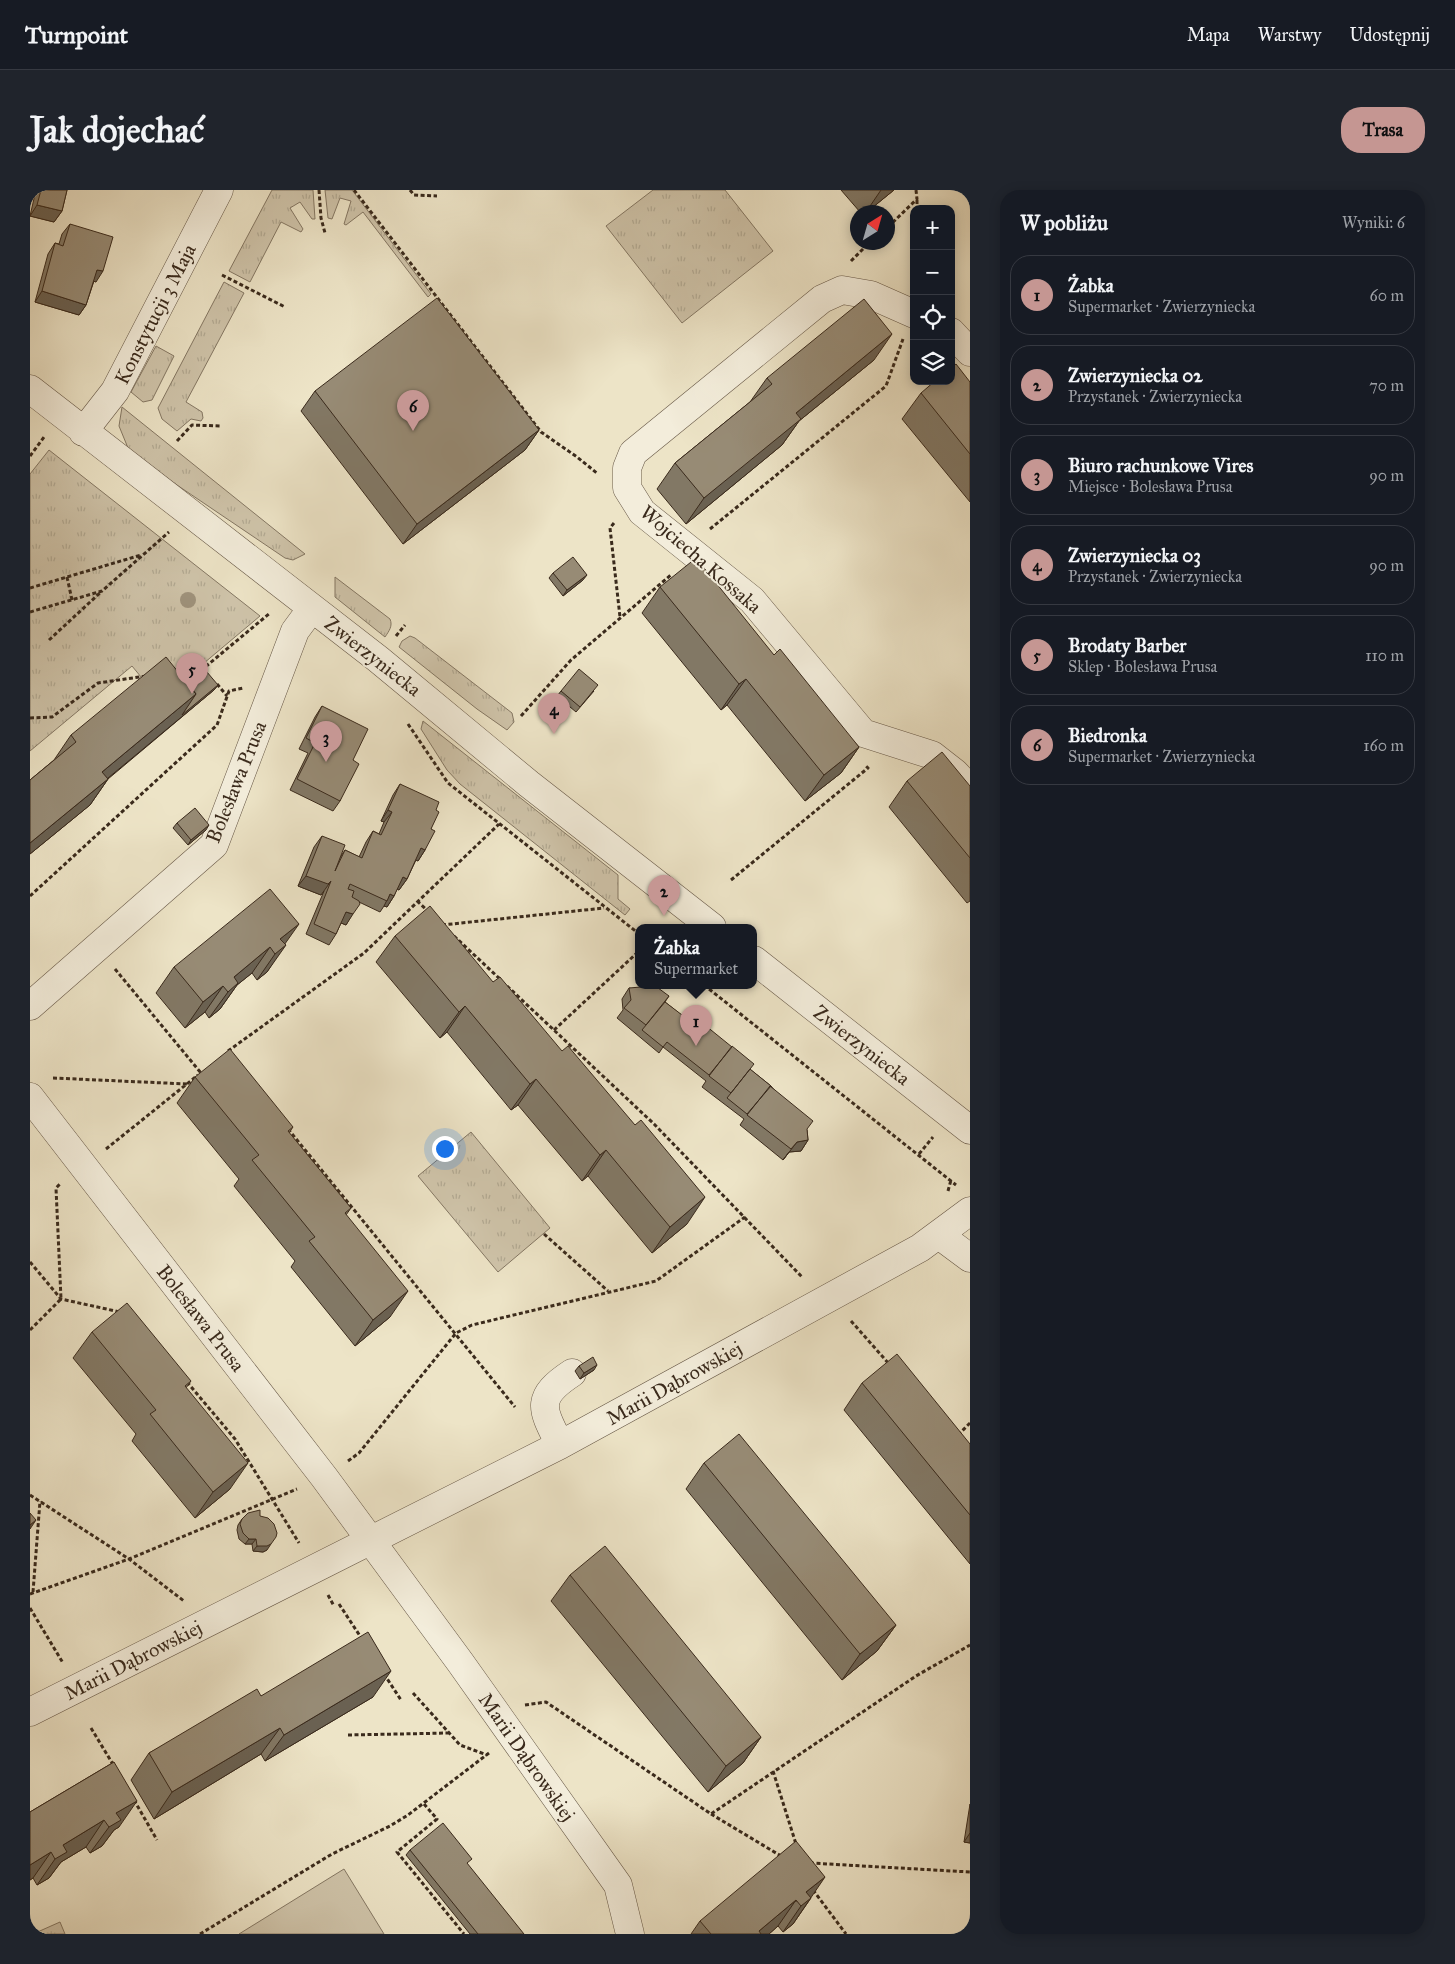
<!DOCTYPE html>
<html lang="pl">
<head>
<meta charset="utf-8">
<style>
	:root { --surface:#171b24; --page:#20242c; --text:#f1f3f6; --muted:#9ea1a6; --line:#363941; --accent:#c59692 }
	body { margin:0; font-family:"IM FELL Great Primer",serif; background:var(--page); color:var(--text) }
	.controls { position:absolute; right:15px; top:15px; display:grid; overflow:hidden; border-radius:10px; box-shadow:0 2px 12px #0003 }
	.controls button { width:45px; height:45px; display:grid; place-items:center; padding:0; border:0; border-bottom:1px solid var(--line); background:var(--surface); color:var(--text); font:25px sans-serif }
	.compass { position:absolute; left:820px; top:15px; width:45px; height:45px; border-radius:50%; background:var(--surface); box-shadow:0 2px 12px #0003; rotate:37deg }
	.you { position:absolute; left:414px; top:958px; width:18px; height:18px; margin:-12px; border:4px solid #fff; border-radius:50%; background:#1a73e8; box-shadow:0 0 0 8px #1a73e833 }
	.badge { display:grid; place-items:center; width:32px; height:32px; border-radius:50%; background:var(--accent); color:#111; font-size:16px; font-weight:700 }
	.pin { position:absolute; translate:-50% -41px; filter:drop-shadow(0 1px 2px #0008) }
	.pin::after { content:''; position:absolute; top:26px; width:18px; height:15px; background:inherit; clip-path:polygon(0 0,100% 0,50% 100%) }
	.popup { position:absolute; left:605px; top:734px; width:122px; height:65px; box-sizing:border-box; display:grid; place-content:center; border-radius:10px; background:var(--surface); filter:drop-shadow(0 1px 4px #0005); font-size:16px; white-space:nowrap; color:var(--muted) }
	.popup b { font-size:19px; color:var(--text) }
	.popup::after { content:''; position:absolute; left:50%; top:100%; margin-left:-10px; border:10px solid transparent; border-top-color:var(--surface) }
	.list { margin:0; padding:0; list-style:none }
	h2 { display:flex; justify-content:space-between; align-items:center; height:65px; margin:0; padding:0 20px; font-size:21px }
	h2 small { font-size:16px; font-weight:400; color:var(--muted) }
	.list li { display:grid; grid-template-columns:32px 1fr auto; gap:15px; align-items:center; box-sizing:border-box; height:80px; margin:0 10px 10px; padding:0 10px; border:1px solid var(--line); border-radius:20px }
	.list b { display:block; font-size:19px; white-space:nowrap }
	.list p { margin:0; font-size:16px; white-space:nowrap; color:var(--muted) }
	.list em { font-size:16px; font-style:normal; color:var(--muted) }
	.icon { flex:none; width:28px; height:28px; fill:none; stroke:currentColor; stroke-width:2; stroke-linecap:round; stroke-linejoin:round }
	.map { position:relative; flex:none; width:940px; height:1744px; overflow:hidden; border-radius:20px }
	header { display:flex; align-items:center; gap:30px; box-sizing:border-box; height:70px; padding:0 25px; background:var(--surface); border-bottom:1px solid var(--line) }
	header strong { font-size:24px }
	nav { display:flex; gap:28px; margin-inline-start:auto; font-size:18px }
	.intro { display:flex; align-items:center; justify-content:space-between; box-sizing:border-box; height:120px; padding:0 30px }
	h1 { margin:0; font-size:35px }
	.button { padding:12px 22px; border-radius:20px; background:var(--accent); color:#111; font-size:18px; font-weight:700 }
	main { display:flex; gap:30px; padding:0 30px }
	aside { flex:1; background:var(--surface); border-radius:20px; box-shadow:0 2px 12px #0003 }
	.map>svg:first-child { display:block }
</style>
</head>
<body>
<header>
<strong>Turnpoint</strong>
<nav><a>Mapa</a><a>Warstwy</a><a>Udostępnij</a></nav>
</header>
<div class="intro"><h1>Jak dojechać</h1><a class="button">Trasa</a></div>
<main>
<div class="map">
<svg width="940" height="1744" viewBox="0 0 940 1744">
	<defs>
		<pattern id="grass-tufts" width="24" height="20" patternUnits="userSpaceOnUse" patternTransform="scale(1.25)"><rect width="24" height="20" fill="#cfc4aa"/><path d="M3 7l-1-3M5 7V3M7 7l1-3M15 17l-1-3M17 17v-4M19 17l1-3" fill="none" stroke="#b2a992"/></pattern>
	</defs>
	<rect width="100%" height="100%" fill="#ede4c7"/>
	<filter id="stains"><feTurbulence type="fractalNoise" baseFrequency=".004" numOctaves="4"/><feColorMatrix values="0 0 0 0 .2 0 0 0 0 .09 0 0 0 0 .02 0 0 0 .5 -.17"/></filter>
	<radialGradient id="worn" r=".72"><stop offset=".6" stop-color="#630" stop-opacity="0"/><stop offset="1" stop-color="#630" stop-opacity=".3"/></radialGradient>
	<path fill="url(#grass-tufts)" stroke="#847763" d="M242,0h41l2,29h-3l-12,-17 -10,6 13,21 -2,3 -20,-10 -31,60 -21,-11z
		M295,0h27l79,104 -3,3 -65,-85 -17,13 -2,-1 7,-23 -11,-3 -8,21 -4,-1z
		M623,0h72l48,61 -91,72 -76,-97z
		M194,92l20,11 -58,109 16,10 1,6 -2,3 -10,-2 -14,12 -15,-12 -4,-11z
		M126,156l18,10 -22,44 -9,2 -12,-10z
		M92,217l183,147 -12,6 -8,-2 -111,-75 -46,-35 -9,-22z
		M19,260l211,166 -100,84 -28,-34 -102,85v-277z
		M305,387l55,42c3,7 -1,12 -5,18l-50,-40z
		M380,446l5,2 97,75 2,9 -7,8 -30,-21 -78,-62 3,-6z
		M393,531l195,154v24l12,10 -5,6 -165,-131 -13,-14 -26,-41z
		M441,942l79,96 -52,44 -80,-96z
		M30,1732l5,12h-32z"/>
	<path fill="#cfc4aa" stroke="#847763" d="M314,1679l40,65h-145z"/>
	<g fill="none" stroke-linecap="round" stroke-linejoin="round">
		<defs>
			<path id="minor" d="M884,124l-43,-19 -29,-5 -20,9 -189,154 -6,15v20l15,24 110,88 111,133 69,22 23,18 15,16
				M921,142l19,20
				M0,199l348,270 151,125 183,143
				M53,242l32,-41 104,-201
				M724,770l216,170
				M0,816l184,-161 81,-214 17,-23
				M0,907l294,380 136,185 158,223 12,49
				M909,1045l31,23
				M530,1255c-18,-36 -26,-47 12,-72
				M0,1522l530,-267 360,-197 50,-37"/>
		</defs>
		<use href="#minor" stroke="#675847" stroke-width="29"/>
		<path stroke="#3a2a1c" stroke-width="3" stroke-dasharray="4 2.5" stroke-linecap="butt" d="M289,0l2,28 4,15
			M324,0l187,242 36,25 21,17
			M380,0l4,5 23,1
			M887,10v9
			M858,37l29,-28 -1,-9
			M821,71l19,-19
			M192,85l63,32
			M147,251l15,-16 28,1
			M0,266l14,-19
			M584,333l-4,5 10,89
			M680,339l176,-143 17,-47
			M37,387l5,23
			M0,398l111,-33
			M0,422l72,-21 67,-59
			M366,446l9,-11
			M19,450l53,-49
			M144,482l30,-4 66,-55
			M187,494l10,12
			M491,526l50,-56 101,-86
			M0,528l22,-1 46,-34 48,-7
			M378,534l40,59 190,150
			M701,690l137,-112 -2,-2
			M0,706l187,-171 12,-34 14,-3
			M387,711l11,10
			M412,735l162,-17
			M424,746l47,44
			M85,779l86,104
			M674,795l252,200
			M477,796l147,138 149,154
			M524,840l84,-78
			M198,861l136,-98 135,-129
			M23,888l134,6
			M258,939l227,278
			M76,959l92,-74
			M889,964l14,-17
			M918,1001l3,-11
			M514,1044l64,57
			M0,1072l31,37 59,13
			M821,1131l39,44
			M0,1140l31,-31 -5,-111 5,-5
			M157,1192l48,57 64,104
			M928,1245l12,-12
			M318,1271l11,-8 97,-120 16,-8 184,-44 89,-64
			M0,1305l99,64 55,42
			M3,1402l7,-91
			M0,1404l99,-35 168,-70
			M298,1405l6,11
			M309,1414l23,35
			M0,1418l33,55
			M354,1484l17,26
			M383,1503l47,52 27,10
			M495,1515l21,-3 165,112 205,-138 54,-31
			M61,1538l23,38
			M318,1545l101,-2
			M743,1581l23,73
			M104,1610l23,40
			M394,1614l13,15 -40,33 67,82
			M681,1624l70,42
			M780,1673l160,9
			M783,1700l33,44
			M170,1744l132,-80 58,-28 18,-11 81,-62"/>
		<use href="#minor" stroke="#f3eddb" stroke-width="28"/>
	</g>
	<circle fill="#9f937d" cx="158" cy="410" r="8"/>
	<path fill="#827865" stroke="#3a2a1c" d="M6,0h31l-5,21 -8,11 -24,-6z
		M811,0h53l-27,22h-7z
		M40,34l26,58 -2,-1 -8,24 -7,10 -44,-13 13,-48 7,-11 4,1 3,-10z
		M844,170l-75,61 -17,24 -96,79 -29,-35 18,-26 75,-61 17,-24z
		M940,192v120l-68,-83 19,-26z
		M285,201l224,39 -14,20 -122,94 -102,-133z
		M523,383l30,7 -20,16 -14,-18z
		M630,397l114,68 85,92 -18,26 -36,28 -78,-96 -6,5 -79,-97z
		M154,489l34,6 -4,5 -106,89 -18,26 -60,49v-74l24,-20 17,-25z
		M531,501h33l-18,21 -19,-16z
		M292,516l31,54 -13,41 -7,10 -43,-21 18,-37 -9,-4 16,-32z
		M877,591l63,5v115l-3,2 -78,-96z
		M370,594l36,26 -11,40 -7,11 -2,-1 -9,19 -8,11 -2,-1 -3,7 -7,11 -3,-1 -4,6 -21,-10 -13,23 -5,-2 -5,11 -7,11 -23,-11 18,-43 -3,4 -23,-9 16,-39 8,-11 17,23 6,-9 14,7 7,-15 7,-11 6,3 5,-12 -3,-1 12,-26z
		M147,633l29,7 -18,15 -15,-17z
		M365,746l292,288 -35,29 -64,-77 -6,5 -64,-76 -7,5 -64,-78 -7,6 -64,-76z
		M255,754l-18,28 -10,8 -5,-7 -15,12 -17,24 -11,9 -4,-6 -20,16 -29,-35 18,-26z
		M599,798l40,8 -4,6 106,84 36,44 1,10 -7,11 -12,1 -6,8 -43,-35 4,-6 -42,-32 4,-6 -43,-34 -4,6 -42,-35 6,-8 -1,-11z
		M165,887l98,50 -4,6 62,75 -5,7 44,102 -35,29 -64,-79 4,-6 -61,-75 5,-7 -62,-76z
		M62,1142l99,49 -5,7 44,101 -35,29 -63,-77 4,-7 -63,-76z
		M549,1176l15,4 -14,9 -5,-8z
		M832,1193l108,61v120l-126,-154z
		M674,1273l192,162 -19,26 -35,29 -156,-191z
		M212,1329l25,31 -4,2 -10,-1 -1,-7h-7l-6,-5 -2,-9 1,-5z
		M540,1385l191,162 -18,26 -35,29 -157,-191z
		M231,1506l112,1 -108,64 -4,-7 -107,65 -23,-39 18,-27z
		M84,1572l5,65 -5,3 -12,16 -12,7 -4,-6 -25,15 -12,16 -12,7 -4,-7 -3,2v-68z
		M940,1614v39l-6,-1z
		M380,1660l114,84h-54l-64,-79z
		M781,1708l-18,26 -10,8 -5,-6 -9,8h-78l9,-13z"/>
	<path fill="#6a6152" stroke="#3a2a1c" d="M851,0h13l-27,22h-1z
		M7,15l25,6 -8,11 -24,-6z
		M67,80l6,1 -7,11 -6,-2z
		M12,101l44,14 -7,10 -44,-13z
		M862,144l-18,26 -75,61 -17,24 -96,79 18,-26 92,-85z
		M509,240l-14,20 -122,94 14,-20z
		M557,385l-4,5 -20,16 4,-6z
		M716,489l-19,26 -6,5 18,-26z
		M188,495l-4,5 -130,108 18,-26 94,-78z
		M829,557l-18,26 -36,28 19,-26z
		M78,589l-18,26 -60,49v-11z
		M358,620l4,2 -8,10 -3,-1z
		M179,635l-3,5 -18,15 3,-5z
		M391,658l4,2 -7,11 -4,-2z
		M276,686l25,5 -10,14 -23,-9z
		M373,687l4,2 -8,11 -4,-2z
		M360,704l4,2 -7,11 -3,-1z
		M316,722l7,2 -7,11 -7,-3z
		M269,734l-17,24 4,-3 -19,27 -10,8 18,-26 5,-15z
		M240,757l-18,26 -15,12 -17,24 -11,9 19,-26 6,-15z
		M193,796l-18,26 -20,16 18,-26z
		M435,816l-18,26 -7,6 19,-26z
		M506,889l-18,26 -7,5 19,-26z
		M778,950l-7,11 -12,1 -6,8 14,-18z
		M576,960l-18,26 -6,5 18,-26z
		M675,1007l-18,27 -35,29 18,-26z
		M378,1101l-18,26 -35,29 18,-26z
		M567,1175l-3,5 -14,9 4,-6z
		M218,1273l-18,26 -35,29 18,-26z
		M6,1330l-6,9v-4z
		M219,1349h7l-4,5h-7z
		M241,1354l-4,6 -4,2 -10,-1 4,-5z
		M866,1435l-19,26 -35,29 18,-26z
		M361,1481l-18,26 -108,64 19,-26z
		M250,1538l-19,26 -107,65 18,-27z
		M731,1547l-18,26 -35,29 18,-26z
		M107,1611l-18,26 -5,3 -12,16 -12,7 19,-26 7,-14z
		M74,1630l-18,27 -25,15 -12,16 -12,7 18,-26 8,-14z
		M940,1643v10l-6,-1z
		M21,1662l-18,26 -3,2v-15z
		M795,1687l-32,47 -10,8 18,-26 5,-14z
		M766,1710l-18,26 -9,8h-12l2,-3z"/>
	<path fill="#978b75" stroke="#3a2a1c" d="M11,0h26l-5,21 -25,-6z
		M40,34l43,13 -10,34 -6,-1 -11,35 -44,-14 13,-48 8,3z
		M407,108l102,132 -122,94 -102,-133z
		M834,109l28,35 -96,79 5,6 -97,79 -29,-35 97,-79 -5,-6z
		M926,174l14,18v72l-49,-61 14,-12h16v-13z
		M543,367l14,18 -20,15 -14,-17z
		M666,368l78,97 6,-6 79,98 -35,28 -78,-96 -7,5 -79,-97z
		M136,467l30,37 -94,78 6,7 -78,64v-63l46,-38 -5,-7z
		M171,475l17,20 -36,30 14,-21 -12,-15z
		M549,479l19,16 -18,22 -19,-16z
		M292,516l46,23 -15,31 6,4 -19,37 -43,-22 18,-36 -9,-5z
		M912,562l28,34v72l-63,-77z
		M370,594l39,18 -3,8 3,2 -8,17 4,2 -10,19 -4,-2 -14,31 -4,-2 -9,19 -4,-2 -3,7 -37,-17 -2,5 6,2 -2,6 7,4 1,3 -7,10 -7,-2 -10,22 -22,-10 17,-43 -3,3 -22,-8 16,-40 23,9 -10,26 10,-21 17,8 11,-27 8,4 11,-23 -4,-2z
		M165,618l14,17 -18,15 -14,-17z
		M240,699l29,35 -19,15 6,6 -11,9 -5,-7 -36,30 4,6 -10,9 -5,-6 -20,16 -29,-35z
		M400,716l63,76 7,-5 62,74 6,-5 67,79 6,-5 64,77 -35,30 -64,-77 -6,5 -64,-76 -6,5 -65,-78 -6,6 -64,-76z
		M613,795h11l15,11 -23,29 -22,-17 7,-8 -2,-12 12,-1z
		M635,812l21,16 4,-5 42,34 -23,28 -42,-33 -4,5 -21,-17z
		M702,856l22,18 -23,29 -22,-17z
		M200,859l63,78 -5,4 63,77 -6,5 63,78 -35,29 -64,-79 6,-4 -63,-77 7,-5 -64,-78z
		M720,879l21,17 -24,28 -20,-16z
		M740,896l43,35 -6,8 1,11 -11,2 -6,7 -44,-34z
		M97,1113l64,78 -6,5 63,77 -35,29 -63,-78 6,-4 -64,-78z
		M867,1164l73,90v71l-108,-132z
		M563,1167l4,8 -13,8 -5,-7z
		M709,1244l157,191 -36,29 -156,-191z
		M230,1320v6l8,2 6,6 3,9 -1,4 -5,7 -4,2h-10l-1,-7h-7l-6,-6 -3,-9 2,-5 6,-6z
		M0,1323l6,7 -6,5z
		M575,1356l156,191 -35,29 -156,-191z
		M338,1442l23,39 -107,64 -4,-7 -108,64 -23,-39 108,-64 4,7z
		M84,1572l23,39 -21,12 5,7 -12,7 -5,-7 -41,25 4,7 -12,7 -4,-7 -21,13v-53z
		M413,1633l29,36 -5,4 57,71h-46l-68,-84z
		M766,1651l29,36 -19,15 5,6 -10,8 -5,-6 -37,31 2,3h-50l-11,-13z"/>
	<g text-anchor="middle" stroke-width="4" stroke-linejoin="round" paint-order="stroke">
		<g font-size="20" fill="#3a2a1c" stroke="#f3eddb">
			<text transform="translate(125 124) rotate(-63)" y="7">Konstytucji 3 Maja</text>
			<text transform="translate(671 369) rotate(41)" y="7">Wojciecha Kossaka</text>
			<text transform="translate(343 466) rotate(38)" y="7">Zwierzyniecka</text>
			<text transform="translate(206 592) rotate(-68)" y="7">Bolesława Prusa</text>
			<text transform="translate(832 855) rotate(38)" y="7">Zwierzyniecka</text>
			<text transform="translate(171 1128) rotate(52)" y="7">Bolesława Prusa</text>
			<text transform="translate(644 1193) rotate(-29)" y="7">Marii Dąbrowskiej</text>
			<text transform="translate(103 1470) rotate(-27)" y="7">Marii Dąbrowskiej</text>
			<text transform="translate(497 1567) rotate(55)" y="7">Marii Dąbrowskiej</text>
		</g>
	</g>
	<rect width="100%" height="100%" filter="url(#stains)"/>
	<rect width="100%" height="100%" fill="url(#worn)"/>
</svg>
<div class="controls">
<button>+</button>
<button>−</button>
<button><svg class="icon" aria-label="locate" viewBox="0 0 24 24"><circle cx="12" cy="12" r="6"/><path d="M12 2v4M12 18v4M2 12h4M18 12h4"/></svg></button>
<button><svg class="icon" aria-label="layers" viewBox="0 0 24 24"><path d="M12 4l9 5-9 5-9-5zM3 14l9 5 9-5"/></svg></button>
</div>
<svg class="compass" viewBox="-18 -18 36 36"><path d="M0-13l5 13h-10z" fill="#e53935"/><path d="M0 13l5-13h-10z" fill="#9ea1a6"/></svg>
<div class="you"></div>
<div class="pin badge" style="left:666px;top:856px">1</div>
<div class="popup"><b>Żabka</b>Supermarket</div>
<div class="pin badge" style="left:634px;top:726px">2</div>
<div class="pin badge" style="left:296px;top:572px">3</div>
<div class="pin badge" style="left:524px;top:544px">4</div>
<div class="pin badge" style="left:162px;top:504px">5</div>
<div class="pin badge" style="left:383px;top:241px">6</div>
</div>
<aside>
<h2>W pobliżu<small>Wyniki: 6</small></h2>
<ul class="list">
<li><span class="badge">1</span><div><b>Żabka</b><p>Supermarket · Zwierzyniecka</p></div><em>60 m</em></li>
<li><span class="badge">2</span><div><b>Zwierzyniecka 02</b><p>Przystanek · Zwierzyniecka</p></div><em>70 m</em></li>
<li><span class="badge">3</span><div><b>Biuro rachunkowe Vires</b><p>Miejsce · Bolesława Prusa</p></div><em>90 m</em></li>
<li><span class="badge">4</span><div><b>Zwierzyniecka 03</b><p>Przystanek · Zwierzyniecka</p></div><em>90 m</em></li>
<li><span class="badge">5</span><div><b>Brodaty Barber</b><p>Sklep · Bolesława Prusa</p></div><em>110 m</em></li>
<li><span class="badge">6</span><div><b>Biedronka</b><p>Supermarket · Zwierzyniecka</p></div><em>160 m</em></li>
</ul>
</aside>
</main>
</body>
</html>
